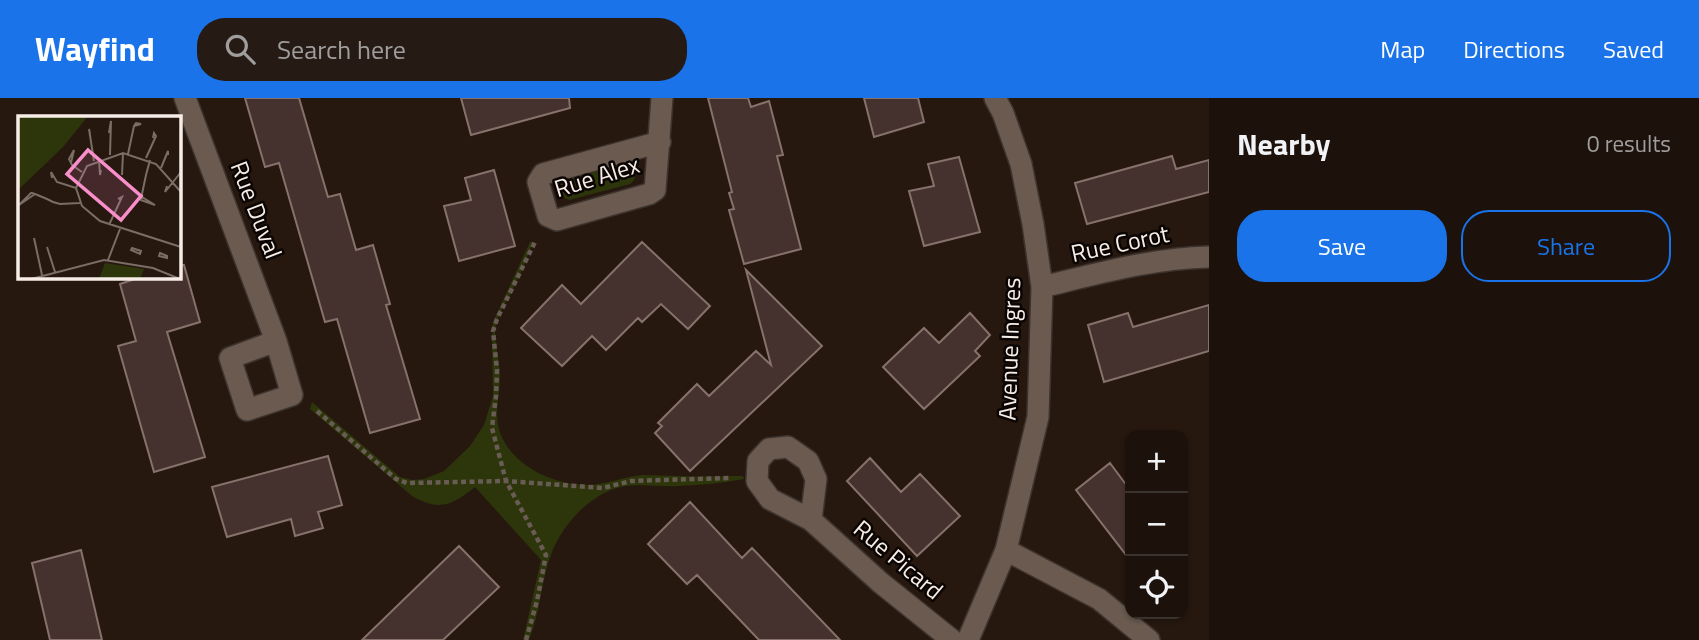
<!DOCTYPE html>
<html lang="en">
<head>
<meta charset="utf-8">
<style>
	:root { --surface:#1c120b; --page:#251b14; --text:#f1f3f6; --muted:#a09e9d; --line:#3a322c; --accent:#1a73e8 }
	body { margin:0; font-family:"Titillium Web",sans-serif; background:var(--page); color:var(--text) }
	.controls { position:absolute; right:21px; bottom:21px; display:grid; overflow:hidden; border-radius:14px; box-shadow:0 2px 5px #0004 }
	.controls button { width:63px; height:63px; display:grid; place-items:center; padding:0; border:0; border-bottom:2px solid var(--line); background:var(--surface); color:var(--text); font:35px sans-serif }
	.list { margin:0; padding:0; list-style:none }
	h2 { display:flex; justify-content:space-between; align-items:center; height:91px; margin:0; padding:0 28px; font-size:30px }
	h2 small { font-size:23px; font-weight:400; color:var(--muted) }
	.actions { display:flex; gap:14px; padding:21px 28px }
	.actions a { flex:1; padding:16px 0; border:2px solid var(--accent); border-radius:28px; text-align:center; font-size:24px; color:var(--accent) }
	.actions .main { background:var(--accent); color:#fff }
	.icon { flex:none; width:38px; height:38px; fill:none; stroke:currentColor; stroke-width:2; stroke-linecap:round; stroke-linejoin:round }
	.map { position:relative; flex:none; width:1209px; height:542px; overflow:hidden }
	header { display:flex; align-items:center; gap:42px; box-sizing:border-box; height:98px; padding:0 35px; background:var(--accent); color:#fff }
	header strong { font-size:33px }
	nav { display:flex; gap:38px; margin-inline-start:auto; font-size:24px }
	.search { width:490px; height:63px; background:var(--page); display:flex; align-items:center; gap:18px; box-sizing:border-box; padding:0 24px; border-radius:28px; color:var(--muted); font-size:26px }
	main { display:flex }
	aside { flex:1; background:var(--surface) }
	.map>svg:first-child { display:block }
</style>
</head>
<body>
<header>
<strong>Wayfind</strong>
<div class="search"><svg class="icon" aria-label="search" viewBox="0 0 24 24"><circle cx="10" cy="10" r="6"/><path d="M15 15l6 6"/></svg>Search here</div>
<nav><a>Map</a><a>Directions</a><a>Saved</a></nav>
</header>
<main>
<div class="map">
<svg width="1209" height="542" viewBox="0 0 1209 542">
	<rect width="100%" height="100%" fill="#26180f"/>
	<path fill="#2d350b" d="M621,65h5l9,6c0,7 1,11 -5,15l-61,16 -4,-2 -6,-6 2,-9 5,-4z
		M530,144h3c-6,17 -13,33 -21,49 -5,10 -13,22 -16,34 -3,14 4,36 4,52 0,16 -5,33 -2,48 8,39 55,61 92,60 17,-1 34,-8 52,-10 12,0 25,1 37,1 21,1 43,0 64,0l1,3c-22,4 -43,6 -65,7 -17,1 -36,-2 -53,0 -33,5 -62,36 -74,66 -11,27 -11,59 -23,88h-6l18,-80 -66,-73c-23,18 -35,25 -63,9l-102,-87 2,-7 88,75 12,3 12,-1 20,-8 26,-25 14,-21 9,-29 -1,-59 1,-15z"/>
	<path fill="#45322e" stroke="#86716b" stroke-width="2" d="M245,0h54l29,99 12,-3 16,56 17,-5 17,59 -4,1 34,114 -50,14 -33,-114 -12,3 -46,-159 -14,4z
		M461,0h108l1,10 -99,27z
		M708,0h40l3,9 18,-6 14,54 -6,1 24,93 -57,15 -15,-54 5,-1 -5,-16 3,-1z
		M864,0h54l6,24 -50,15z
		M1172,58l4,13 33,-9v32l-122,32 -12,-41z
		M959,59l21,75 -56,14 -15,-55 25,-5 -6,-22z
		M494,72l21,76 -56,15 -15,-55 27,-6 -6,-22z
		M642,144l68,64 -22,23 -27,-25 -19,18 -4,-4 -32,32 -14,-14 -30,30 -41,-38 41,-43 19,19z
		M184,167l16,57 -33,10 38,125 -51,15 -36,-126 18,-5 -16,-57 24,-8h34v-10z
		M746,172l76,76 -132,125 -35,-38 7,-7 -4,-3 39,-39 12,12 47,-45 15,14z
		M1209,207v46l-105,31 -16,-57 40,-12 5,14z
		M970,215l20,22 -15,16 5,5 -56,53 -41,-42 41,-39 15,15z
		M328,358l14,49 -24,7 5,16 -28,8 -4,-17 -64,18 -15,-50z
		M870,360l31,34 19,-18 40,42 -43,40 -70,-75z
		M1110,365l20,27v70l-54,-70z
		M690,404l52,56 10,-10 88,92h-81l-62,-65 -10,9 -39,-40z
		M459,448l40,41 -56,53h-81z
		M81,452l21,90h-52l-18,-77z"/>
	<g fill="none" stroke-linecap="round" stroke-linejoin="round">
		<defs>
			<path id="minor" d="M185,0l91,243 16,54 -45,15 -17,-52 46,-17
				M660,44l-117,32 -5,8 10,34 9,4 92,-26 6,-4 7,-92
				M1042,189c54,-13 111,-29 167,-30
				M811,422l5,-41 -8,-18 -20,-14 -19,2 -11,12 -1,20 13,18 41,21 70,63 71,57
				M1006,452l93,49 50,41
				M968,542l38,-90 32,-133 4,-130 -9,-63 -12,-60 -18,-51 -8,-15"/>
		</defs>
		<use href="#minor" stroke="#3d332e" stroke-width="24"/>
		<path stroke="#695c54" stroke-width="4.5" stroke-dasharray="5 3.5" stroke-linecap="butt" d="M317,313l79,68 11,4 99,-2 97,7 28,-7 98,-3
			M526,542l11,-39 9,-46 -40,-74 -14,-53 4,-32 1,-26 -4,-39 4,-12 38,-77"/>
		<use href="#minor" stroke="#6a5a4f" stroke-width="21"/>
	</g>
	<g text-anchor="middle" stroke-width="5" stroke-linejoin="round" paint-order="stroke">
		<g font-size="24" fill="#f7ede7" stroke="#0a0503">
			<text transform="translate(597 79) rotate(-17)" y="8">Rue Alex</text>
			<text transform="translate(256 112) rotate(69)" y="8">Rue Duval</text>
			<text transform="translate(1120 146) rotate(-12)" y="8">Rue Corot</text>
			<text transform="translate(1010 251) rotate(-88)" y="8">Avenue Ingres</text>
			<text transform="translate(898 462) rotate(40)" y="8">Rue Picard</text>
		</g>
	</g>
	<g transform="translate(18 18)">
		<rect width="163" height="163" fill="#26180f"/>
		<path d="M0,0h70l-25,31 -45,43zM87,147l39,6 -4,10h-41z" fill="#2d350b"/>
		<path fill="none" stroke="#7a6d65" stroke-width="2" d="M91,17l2,-12 -1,34M72,18l-1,-5 5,32M110,38l6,-28 7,-2 -5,-1 -2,3M128,42l10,-22 -2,-3 -1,5M81,43l1,16 1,-5M53,47l3,-13 -5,9 3,6 10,7M143,52l7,-17v4M104,59l1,-22M34,62l-1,-6 6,10 19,6M149,70l-2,6 16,-20M163,76l-25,-28 -33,-11 -36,13 -11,22 6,18 18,15 81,26M17,78l-16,11 12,-12h1l3,1 12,5 6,3 7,2 20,-1M124,81l13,8 -14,-5 1,-6 4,-19 4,-15M91,109l13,-28 -4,2M16,122l8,37M29,131l8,25M114,132l9,3 -1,3 -9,-4zM142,137l7,3v2l-8,-2zM90,144l12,-31M13,163l73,-19 49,8 27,11"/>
		<path fill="#f98fca" fill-opacity="0.15" stroke="#f98fca" stroke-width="3.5" d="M70,34l53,46 -20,24 -54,-46z"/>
		<rect width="163" height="163" fill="none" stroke="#f7ede7" stroke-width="3.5"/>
	</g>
</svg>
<div class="controls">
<button>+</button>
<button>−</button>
<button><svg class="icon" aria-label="locate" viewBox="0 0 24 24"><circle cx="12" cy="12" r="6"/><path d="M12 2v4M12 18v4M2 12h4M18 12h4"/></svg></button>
</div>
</div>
<aside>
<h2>Nearby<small>0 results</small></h2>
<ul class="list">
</ul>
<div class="actions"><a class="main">Save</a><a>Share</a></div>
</aside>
</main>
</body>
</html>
